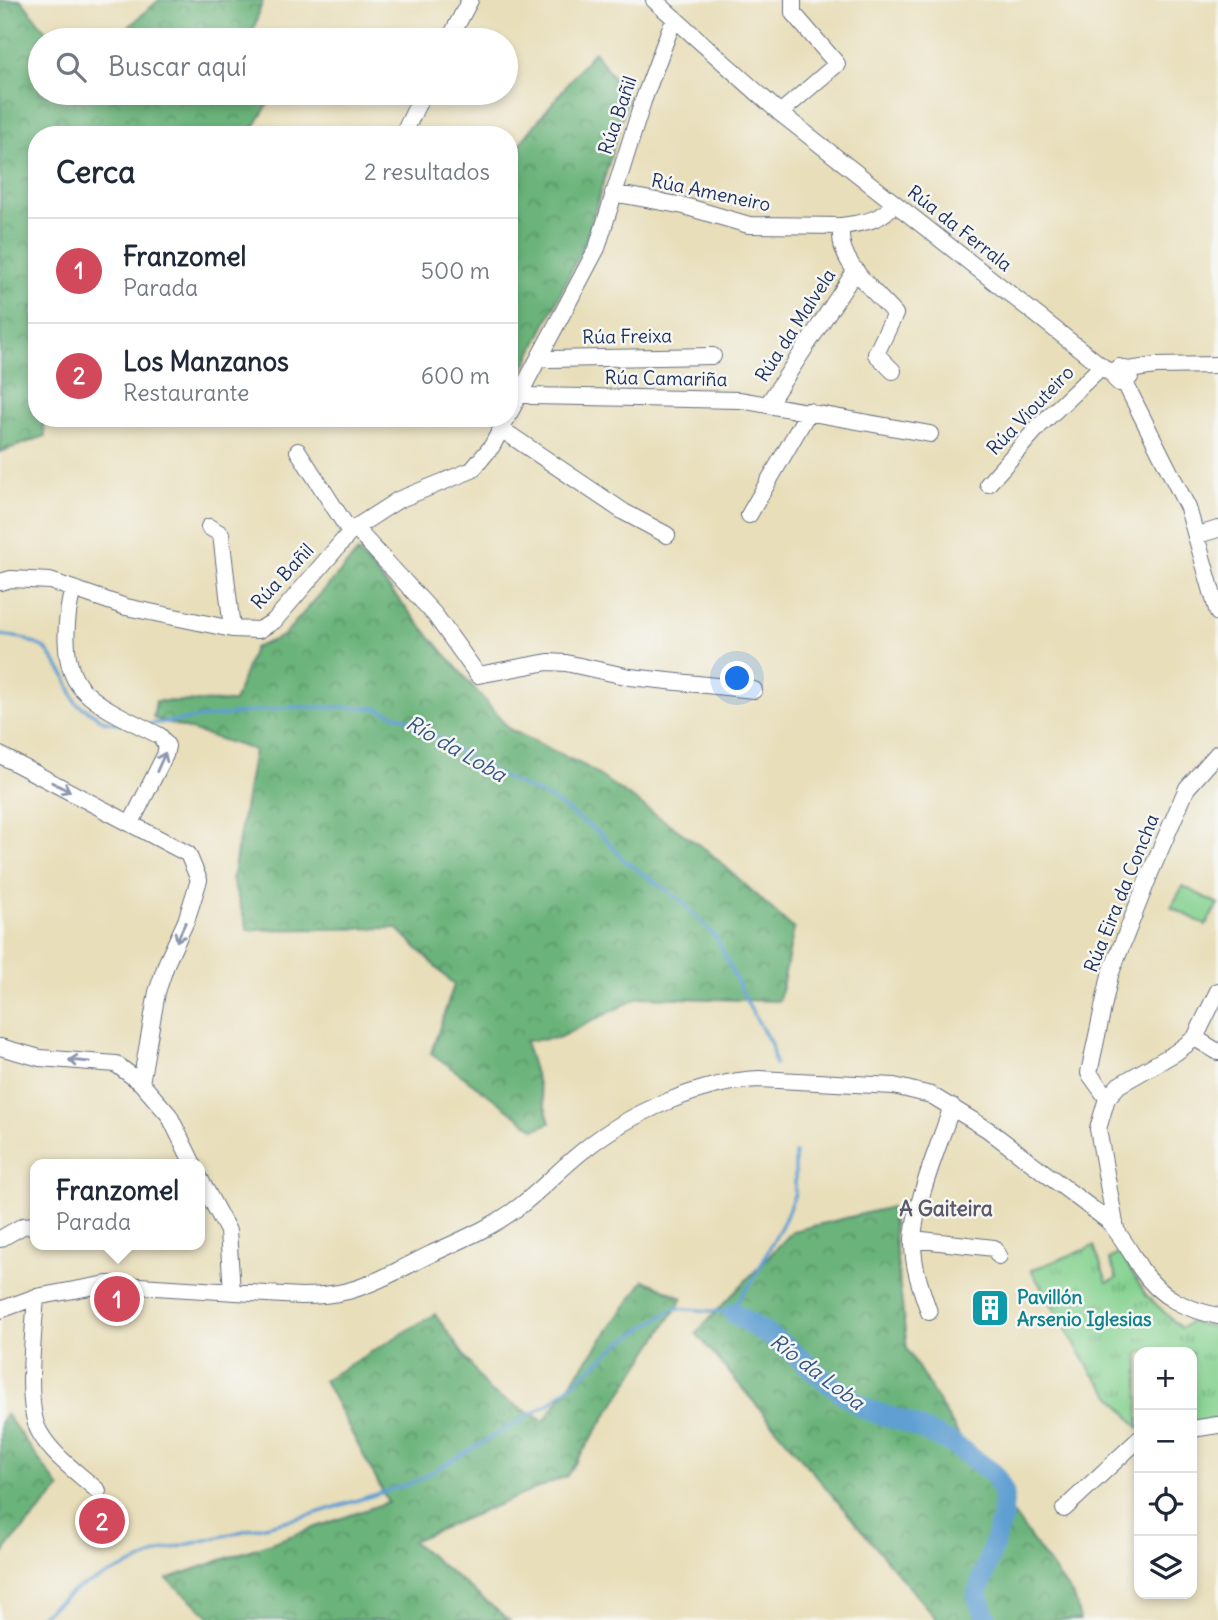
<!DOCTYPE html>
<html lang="es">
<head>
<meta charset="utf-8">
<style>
	:root { --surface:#fff; --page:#f6f6f7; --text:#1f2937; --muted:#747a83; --line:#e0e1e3; --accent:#d1495b }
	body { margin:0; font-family:Delius,sans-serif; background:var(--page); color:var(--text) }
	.controls { position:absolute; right:21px; bottom:21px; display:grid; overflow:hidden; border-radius:14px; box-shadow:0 4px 10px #0003 }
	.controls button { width:63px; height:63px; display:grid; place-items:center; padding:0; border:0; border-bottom:2px solid var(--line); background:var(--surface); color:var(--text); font:35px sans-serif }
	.you { position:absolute; left:738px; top:679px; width:24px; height:24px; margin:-18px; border:5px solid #fff; border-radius:50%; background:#1a73e8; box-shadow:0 0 0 10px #1a73e833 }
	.badge { display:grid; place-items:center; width:46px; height:46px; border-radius:50%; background:var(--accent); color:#fff; font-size:23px; font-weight:700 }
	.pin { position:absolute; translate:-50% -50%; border:4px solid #fff; box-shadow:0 2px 7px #0006 }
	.popup { position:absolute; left:30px; top:1159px; width:175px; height:91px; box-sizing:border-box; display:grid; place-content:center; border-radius:14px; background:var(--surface); filter:drop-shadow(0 2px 5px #0005); font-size:23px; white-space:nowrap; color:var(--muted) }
	.popup b { font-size:26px; color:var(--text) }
	.popup::after { content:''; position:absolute; left:50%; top:100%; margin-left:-14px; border:14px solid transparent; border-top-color:var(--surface) }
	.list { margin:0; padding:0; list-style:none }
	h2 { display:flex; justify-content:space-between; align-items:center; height:91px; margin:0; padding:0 28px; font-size:30px }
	h2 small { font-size:23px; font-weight:400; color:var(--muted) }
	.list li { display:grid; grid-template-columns:46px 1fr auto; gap:21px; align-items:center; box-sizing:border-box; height:105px; padding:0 28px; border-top:2px solid var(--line) }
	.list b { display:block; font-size:26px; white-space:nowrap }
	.list p { margin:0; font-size:23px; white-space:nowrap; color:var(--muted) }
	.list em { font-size:23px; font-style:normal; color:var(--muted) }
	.icon { flex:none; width:38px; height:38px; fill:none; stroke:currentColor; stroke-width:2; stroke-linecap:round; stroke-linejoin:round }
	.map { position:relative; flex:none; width:1218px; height:1620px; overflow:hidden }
	.search { position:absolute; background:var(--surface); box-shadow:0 4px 10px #0003; left:28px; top:28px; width:490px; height:77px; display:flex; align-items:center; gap:18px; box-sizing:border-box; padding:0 24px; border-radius:38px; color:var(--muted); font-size:26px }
	.panel { position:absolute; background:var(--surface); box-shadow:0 4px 10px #0003; left:28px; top:126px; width:490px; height:301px; border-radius:28px }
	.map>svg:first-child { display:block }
</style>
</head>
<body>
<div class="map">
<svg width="1218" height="1620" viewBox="0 0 1218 1620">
	<defs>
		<pattern id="forest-crowns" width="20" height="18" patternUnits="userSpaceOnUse" patternTransform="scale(1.75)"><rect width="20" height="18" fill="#6bb37a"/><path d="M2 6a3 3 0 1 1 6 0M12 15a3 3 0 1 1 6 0" fill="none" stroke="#579267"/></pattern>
		<pattern id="park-tufts" width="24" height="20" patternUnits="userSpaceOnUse" patternTransform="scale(1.75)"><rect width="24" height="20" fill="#84d18f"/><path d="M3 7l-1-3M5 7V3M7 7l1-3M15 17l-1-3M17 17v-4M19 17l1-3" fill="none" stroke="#6baa78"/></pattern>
	</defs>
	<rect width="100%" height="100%" fill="#f6f6f2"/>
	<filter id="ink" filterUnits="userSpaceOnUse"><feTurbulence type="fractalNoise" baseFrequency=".0143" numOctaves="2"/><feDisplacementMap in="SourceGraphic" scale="14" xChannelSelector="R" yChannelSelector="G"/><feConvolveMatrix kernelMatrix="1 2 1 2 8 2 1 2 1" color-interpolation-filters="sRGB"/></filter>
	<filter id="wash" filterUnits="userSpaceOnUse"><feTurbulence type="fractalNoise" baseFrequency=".00686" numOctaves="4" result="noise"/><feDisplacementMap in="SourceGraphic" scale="28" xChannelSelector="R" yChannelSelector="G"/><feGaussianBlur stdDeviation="1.57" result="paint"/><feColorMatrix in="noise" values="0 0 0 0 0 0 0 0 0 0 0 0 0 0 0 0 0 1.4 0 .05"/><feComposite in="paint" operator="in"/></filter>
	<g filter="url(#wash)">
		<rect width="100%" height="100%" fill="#e8deb9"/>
		<path fill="#84d18f" stroke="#508076" stroke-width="2" d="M1183,886l35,18 -12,21 -35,-18z"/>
		<path fill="url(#forest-crowns)" stroke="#43716c" stroke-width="2" d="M0,0h21l32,40h-13v53h235l-26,42h-212v171l-5,2 5,47v63h6l2,18 -45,16z
			M159,0h104l-13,40h-136z
			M594,51l34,47 -42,143 -70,144 -7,-8v-220z
			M358,552l151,177 78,38 121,84 86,78 -15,72 -139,-4 -82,41 -33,3 25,82 -15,6 -104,-76 23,-68 -57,-57 -149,2 -16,-50 22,-130 -101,-32 3,-17 78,1 20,-54 29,-12z
			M891,1207l16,142 64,107 104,143 5,21h-143l-241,-287 97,-102z
			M644,1280l39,18 -116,178 -155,65 97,79h-295l-47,-41 221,-77 -64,-122 111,-66 54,77 55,30z
			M6,1414l54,75 -53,58 -7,16v-140z"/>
		<path fill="url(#park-tufts)" stroke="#508076" stroke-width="2" d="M1094,1246l13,36 10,-4 -8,-19 11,-6 26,42 35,33 10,-6 27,6v91l-26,7v-74h-53v76l-47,-55 -61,-103z"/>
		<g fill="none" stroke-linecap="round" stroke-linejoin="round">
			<path stroke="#5f9fd2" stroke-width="3.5" d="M0,635l22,3 23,10 20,28 11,27 28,18 18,3
				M150,724l141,-17 85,1 45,16 28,22 52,30 50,23 51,36 23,26 58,41 34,37 32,67 22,38 4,21
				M34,1620l44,-32 87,-38 145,-35 105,-33 134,-78 70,-60 56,-36 59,5 2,-10 17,-23 32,-61 10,-26v-40"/>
			<path stroke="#5f9fd2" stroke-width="21" d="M734,1313l53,34 35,31 43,31 40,13 48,22 41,30 10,19 -2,26 -25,76 10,25"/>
		</g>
	</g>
	<g filter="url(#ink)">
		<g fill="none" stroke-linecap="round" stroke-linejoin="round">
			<defs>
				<path id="minor" d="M654,0l126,113 333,262
					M449,40l21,-40
					M780,113l57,-49 -44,-51v-13
					M403,135l20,-42
					M613,193l71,13 65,19 93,1
					M541,356l8,3 164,-3
					M1128,370l2,7 -5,6h-6l-4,-4 -1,-7 5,-5 9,3 28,-4 62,-1
					M893,371l-17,-17 19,-40c-21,-24 -61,-54 -53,-88 20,-3 40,-5 52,-23
					M1125,383l63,125 30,105
					M521,393l11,3 208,4 190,34
					M768,404l88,-134
					M509,414l88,-166 46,-147 27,-72 6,-9
					M501,429l123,83 43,23
					M298,451l52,81
					M988,484l51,-58 63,-60
					M749,515l60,-104
					M209,527l12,7 11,95
					M355,528l80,87 43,60 70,-13 18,1 64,14 124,13
					M1198,535l20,-6
					M0,582l11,-3 39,2 76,26 106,22 27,1 15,-9 79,-92 45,-29 74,-30 20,-24 15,-28
					M73,589c-8,29 -13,81 12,103 20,19 51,31 75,44l7,10 -2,9 -34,68
					M0,755l188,99 11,26 -13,41 -19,41 -10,30 -16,91
					M1195,1038l23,14
					M0,1047l40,11 76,6 25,19 28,32 24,49
					M1107,1098l-18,-25 21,-98 41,-104 36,-83 31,-35
					M199,1177l29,54 4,61
					M1116,1229l-18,-100 9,-31 12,-13 56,-32 20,-15 23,-47
					M0,1239l23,-13 12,-1
					M913,1239l81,9 5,8
					M36,1297c-2,33 -12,110 4,136 13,23 38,40 58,58
					M0,1310l36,-13 71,-13 193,12c17,0 32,-1 48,-5 29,-8 56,-24 83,-37 30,-14 62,-27 89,-48 22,-17 42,-39 64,-56 45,-37 117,-68 175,-71l135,7 37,9 56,34 120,91c14,14 23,32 34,49 19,29 45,40 77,47
					M929,1312c-8,-23 -16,-45 -16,-69 0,-37 27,-100 39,-137
					M1192,1429l26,-4
					M1064,1509l75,-70"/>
			</defs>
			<use href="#minor" stroke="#636c7e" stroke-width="18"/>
			<use href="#minor" stroke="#fff" stroke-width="16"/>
		</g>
		<defs><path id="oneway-shaft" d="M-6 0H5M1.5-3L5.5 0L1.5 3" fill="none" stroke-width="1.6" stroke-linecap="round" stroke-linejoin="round" transform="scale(1.75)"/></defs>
		<g stroke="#8d97ae">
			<use href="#oneway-shaft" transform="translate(161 762) rotate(-66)"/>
			<use href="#oneway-shaft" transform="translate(61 787) rotate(27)"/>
			<use href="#oneway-shaft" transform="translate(181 932) rotate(115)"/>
			<use href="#oneway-shaft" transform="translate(79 1061) rotate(-175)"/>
		</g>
	</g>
	<defs>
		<symbol id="building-square" viewBox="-11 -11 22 22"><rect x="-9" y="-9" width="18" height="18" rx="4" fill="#0f9aa8" stroke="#f6f6f2"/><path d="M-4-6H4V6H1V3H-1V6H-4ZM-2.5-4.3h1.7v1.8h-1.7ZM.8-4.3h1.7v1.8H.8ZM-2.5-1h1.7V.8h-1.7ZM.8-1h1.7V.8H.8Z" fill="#fff"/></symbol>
	</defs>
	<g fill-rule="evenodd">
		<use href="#building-square" x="968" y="1286" width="44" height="44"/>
	</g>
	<g text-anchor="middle" stroke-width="5" stroke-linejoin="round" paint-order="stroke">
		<g font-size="19" fill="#1b2f5e" stroke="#f6f6f2">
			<text transform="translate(617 115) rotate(-71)" y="7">Rúa Bañil</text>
			<text transform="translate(711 192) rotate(12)" y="7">Rúa Ameneiro</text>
			<text transform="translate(960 228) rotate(38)" y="7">Rúa da Ferrala</text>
			<text transform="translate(795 325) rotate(-57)" y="7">Rúa da Malvela</text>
			<text transform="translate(627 336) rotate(-1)" y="7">Rúa Freixa</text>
			<text transform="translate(666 378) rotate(1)" y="7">Rúa Camariña</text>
			<text transform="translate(1030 410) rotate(-46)" y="7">Rúa Viouteiro</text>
			<text transform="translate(282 576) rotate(-47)" y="7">Rúa Bañil</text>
			<text transform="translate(1121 893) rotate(-68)" y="7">Rúa Eira da Concha</text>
		</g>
		<g font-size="19" font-weight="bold" fill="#0d838f" stroke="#f6f6f2" text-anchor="start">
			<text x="1017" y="1304">Pavillón<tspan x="1017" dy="22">Arsenio Iglesias</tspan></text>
		</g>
		<g font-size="21" font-style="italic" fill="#335687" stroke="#f6f6f2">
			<text transform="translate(456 749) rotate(30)" y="7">Río da Loba</text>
			<text transform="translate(817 1372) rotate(37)" y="7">Río da Loba</text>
		</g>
		<g font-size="21" font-weight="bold" fill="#5b596a" stroke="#f6f6f2">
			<text x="946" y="1216">A Gaiteira</text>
		</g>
	</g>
</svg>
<div class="controls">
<button>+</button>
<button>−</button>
<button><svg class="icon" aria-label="locate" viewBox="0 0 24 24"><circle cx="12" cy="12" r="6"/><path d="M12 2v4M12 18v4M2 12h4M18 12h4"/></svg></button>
<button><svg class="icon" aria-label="layers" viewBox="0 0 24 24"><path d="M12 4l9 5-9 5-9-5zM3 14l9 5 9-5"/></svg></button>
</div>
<div class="you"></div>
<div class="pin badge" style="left:117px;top:1299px">1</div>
<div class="popup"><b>Franzomel</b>Parada</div>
<div class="pin badge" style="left:102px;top:1521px">2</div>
<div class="search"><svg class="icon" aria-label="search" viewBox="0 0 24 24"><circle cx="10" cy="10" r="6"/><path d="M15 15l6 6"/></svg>Buscar aquí</div>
<section class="panel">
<h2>Cerca<small>2 resultados</small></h2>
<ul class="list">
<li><span class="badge">1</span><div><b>Franzomel</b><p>Parada</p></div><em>500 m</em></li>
<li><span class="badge">2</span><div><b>Los Manzanos</b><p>Restaurante</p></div><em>600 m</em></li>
</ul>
</section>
</div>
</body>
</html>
